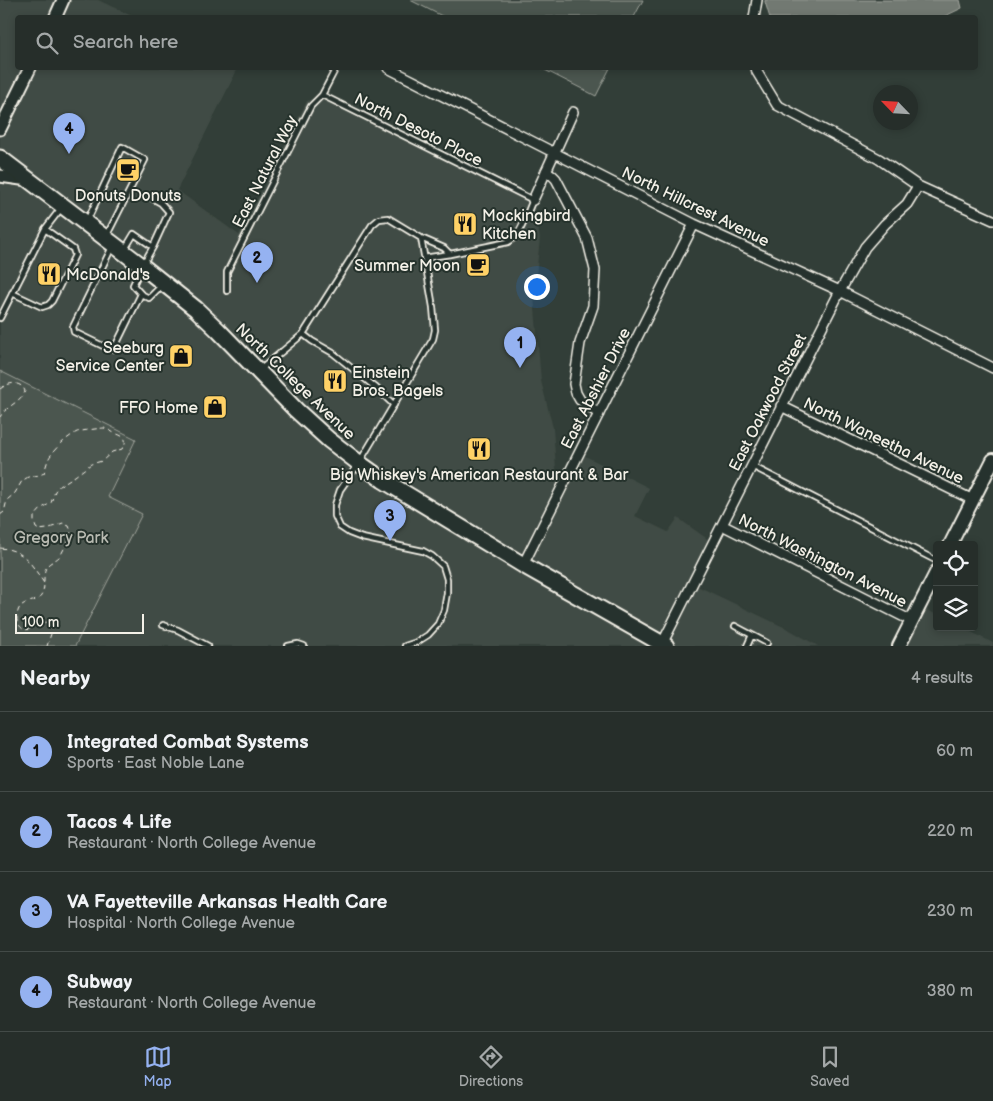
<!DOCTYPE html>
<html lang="en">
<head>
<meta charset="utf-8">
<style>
	:root { --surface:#262e2a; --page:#323a36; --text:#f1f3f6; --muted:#a4a8a8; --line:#424a47; --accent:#95b2f1 }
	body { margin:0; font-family:"Balsamiq Sans",sans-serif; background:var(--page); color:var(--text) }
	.controls { position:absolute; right:15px; bottom:15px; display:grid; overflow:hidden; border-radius:5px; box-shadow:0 2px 8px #0003 }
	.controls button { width:45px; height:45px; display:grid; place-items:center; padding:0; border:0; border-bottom:1px solid var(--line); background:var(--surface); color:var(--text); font:25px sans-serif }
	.compass { position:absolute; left:873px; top:85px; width:45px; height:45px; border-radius:50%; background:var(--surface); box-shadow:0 2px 8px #0003; rotate:295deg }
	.scale { position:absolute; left:15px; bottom:12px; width:129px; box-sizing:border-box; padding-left:5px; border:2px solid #f4f1e8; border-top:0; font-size:14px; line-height:18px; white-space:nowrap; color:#f4f1e8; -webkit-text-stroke:4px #26332d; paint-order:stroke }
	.you { position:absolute; left:536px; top:286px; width:18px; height:18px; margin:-12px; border:4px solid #fff; border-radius:50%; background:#1a73e8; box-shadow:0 0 0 8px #1a73e833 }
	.badge { display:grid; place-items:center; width:32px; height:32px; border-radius:50%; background:var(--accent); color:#111; font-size:16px; font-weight:700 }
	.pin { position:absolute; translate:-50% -41px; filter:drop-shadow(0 1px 2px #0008) }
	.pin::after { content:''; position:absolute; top:26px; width:18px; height:15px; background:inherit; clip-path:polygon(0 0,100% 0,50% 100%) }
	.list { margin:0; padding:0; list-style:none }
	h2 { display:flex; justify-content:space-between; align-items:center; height:65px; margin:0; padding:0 20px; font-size:21px }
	h2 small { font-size:16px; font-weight:400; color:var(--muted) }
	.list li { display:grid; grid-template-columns:32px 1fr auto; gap:15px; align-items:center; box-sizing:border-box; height:80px; padding:0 20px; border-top:1px solid var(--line) }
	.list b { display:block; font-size:19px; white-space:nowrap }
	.list p { margin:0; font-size:16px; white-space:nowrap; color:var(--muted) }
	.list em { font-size:16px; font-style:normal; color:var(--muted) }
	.icon { flex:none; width:28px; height:28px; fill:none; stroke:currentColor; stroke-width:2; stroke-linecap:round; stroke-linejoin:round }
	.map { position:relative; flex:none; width:993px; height:646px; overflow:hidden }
	.search { position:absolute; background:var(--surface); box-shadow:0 2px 8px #0003; left:15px; right:15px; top:15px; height:55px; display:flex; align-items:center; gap:12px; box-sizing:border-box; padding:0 18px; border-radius:5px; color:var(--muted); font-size:19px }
	.sheet { height:385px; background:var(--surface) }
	nav { display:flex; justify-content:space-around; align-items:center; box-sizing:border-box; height:70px; border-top:1px solid var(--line); background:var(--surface); font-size:14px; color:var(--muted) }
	nav a { display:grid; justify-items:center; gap:2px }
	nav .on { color:var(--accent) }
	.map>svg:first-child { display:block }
</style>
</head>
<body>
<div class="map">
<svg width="993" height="646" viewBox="0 0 993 646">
	<rect width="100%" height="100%" fill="#323e38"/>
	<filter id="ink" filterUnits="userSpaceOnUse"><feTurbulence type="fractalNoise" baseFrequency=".02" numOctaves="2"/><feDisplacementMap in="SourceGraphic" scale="10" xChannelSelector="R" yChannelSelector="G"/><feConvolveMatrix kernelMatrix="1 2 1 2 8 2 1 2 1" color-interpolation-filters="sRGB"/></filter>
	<g filter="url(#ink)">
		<path fill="#404b44" d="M0,0h98l36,17 -116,1v50h220l-61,122 62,45 68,-134 15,-6 211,105 7,38 -6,58 7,85 12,47 5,67 21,-42 70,35 -14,28 33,16 10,-14 35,25 -20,41 97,46 28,16h-743l67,-132 -35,-17 29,-58 -136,-68v-195l28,4 -28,-22z
			M919,606l18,9v12h24l32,16v3h-94z"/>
		<path fill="#4c564f" stroke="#a0a49c" d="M410,0h233l-9,17h-190z
			M541,68h69l-14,28z
			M0,371l136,68 -28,58 34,17 -67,132h-75z"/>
		<path fill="#727972" stroke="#a6a9a1" d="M765,0h195l2,8 -21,10h-171l-5,-16z"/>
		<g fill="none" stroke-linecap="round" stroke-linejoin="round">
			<defs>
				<path id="service" d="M336,68l-14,27 211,105c-7,14 -11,35 -25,42l-58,12 -26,4
					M152,198l9,5 8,9 -16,35
					M87,221l35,-74 23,13 -38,75
					M112,247l-39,80 1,5 29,14 11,3 27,-55
					M125,249l9,-15 19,13 -11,19 -9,19 8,9 8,4 12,-12
					M227,291v-19l84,-166 11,-11
					M12,293l30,14 6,-2 4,-4 23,-46 -2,-6 -28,-20
					M0,318l45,-89 17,-22
					M303,334l9,7 21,12 42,34 19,18
					M261,369l42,-35 69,-109 7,-6 9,-1 33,20 23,10 6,6
					M752,466l185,95
					M163,625l15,5 30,16
					M735,626l17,9 -5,11
					M752,635l15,8
					M288,646l10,-2 6,2
					M405,646l12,-4 11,-7 10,-11 6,-14 3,-17v-14l-4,-13 -11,-10 -9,-5 -61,-13 -13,-5 -9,-6 -5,-11v-11l5,-15 19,-27 74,-124 2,-9 -2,-23 -12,-69"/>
				<path id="minor" d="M754,18l3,-18
					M388,68l306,156 146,67 153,77
					M756,68l1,4 20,33 102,54 39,27 75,34
					M546,171l6,4 4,4 31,59 8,32 -2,36 -13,37 -6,41 2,9 4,7 19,14
					M533,200l40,-88
					M781,406l192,94
					M722,525l190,96
					M523,565l171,-341
					M662,644l178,-353 25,-44 20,-23 22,-20 11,-18"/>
				<path id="tertiary" d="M55,18l8,-18
					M0,129l30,-61
					M0,176l28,4"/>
				<path id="secondary" d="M950,545l43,-85
					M899,646l38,-75"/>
				<path id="primary" d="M0,158l142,108 54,43 22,21 78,80 33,30 30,23 24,17 140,85 143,81"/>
			</defs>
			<use href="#service" stroke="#f4f1e8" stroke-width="8"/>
			<use href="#minor" stroke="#f4f1e8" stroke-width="12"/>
			<use href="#tertiary" stroke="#f4f1e8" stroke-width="15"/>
			<use href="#secondary" stroke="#f4f1e8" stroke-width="16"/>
			<use href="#primary" stroke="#f4f1e8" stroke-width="19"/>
			<path stroke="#f4f1e8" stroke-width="1" stroke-dasharray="5 4" stroke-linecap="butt" d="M0,389c8,-6 15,-8 23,-2l2,4c-5,12 -19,15 -25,26
				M0,515l4,-3 3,-12 8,-7 7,-12 6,-4 12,-2 4,-2c2,-6 3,-13 7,-18 5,-8 18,-19 26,-23 3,-1 24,-4 27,-4 3,1 7,3 10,5 10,3 15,6 8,16l-10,3 -10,9 -11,3 -16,12 -16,10 -4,5 -4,12 -9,5 -8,9v5l2,6 3,2 8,-1 16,-6 6,3c4,8 0,14 -4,21 -2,3 -3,7 -6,10 -4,4 -9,5 -12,9 -6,9 0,21 -6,30 -5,9 -23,1 -24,21 0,6 2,9 7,13 10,0 15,-11 26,-7l2,8 -5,15
				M0,548c25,2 31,16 44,35"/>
			<use href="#service" stroke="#26332d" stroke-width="4.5"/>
			<use href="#minor" stroke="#26332d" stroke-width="9"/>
			<use href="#tertiary" stroke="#26332d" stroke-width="11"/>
			<use href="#secondary" stroke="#26332d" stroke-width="12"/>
			<use href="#primary" stroke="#26332d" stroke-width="15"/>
		</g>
	</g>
	<defs>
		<symbol id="cafe-square" viewBox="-11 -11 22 22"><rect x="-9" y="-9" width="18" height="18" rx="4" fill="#ffd166" stroke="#26332d"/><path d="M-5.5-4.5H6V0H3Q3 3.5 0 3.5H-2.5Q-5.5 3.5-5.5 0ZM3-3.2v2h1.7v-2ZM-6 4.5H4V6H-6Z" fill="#111"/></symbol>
		<symbol id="restaurant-square" viewBox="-11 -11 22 22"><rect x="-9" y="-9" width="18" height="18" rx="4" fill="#ffd166" stroke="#26332d"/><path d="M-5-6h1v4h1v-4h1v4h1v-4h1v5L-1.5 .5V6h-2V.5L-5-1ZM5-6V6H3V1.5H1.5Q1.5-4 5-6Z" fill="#111"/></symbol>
		<symbol id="shop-square" viewBox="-11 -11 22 22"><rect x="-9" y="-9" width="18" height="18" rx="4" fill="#ffd166" stroke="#26332d"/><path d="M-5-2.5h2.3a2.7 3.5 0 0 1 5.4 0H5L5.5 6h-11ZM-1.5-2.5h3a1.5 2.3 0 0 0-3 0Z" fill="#111"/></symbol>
	</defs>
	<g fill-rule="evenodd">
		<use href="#cafe-square" x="114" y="156" width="28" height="28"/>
		<use href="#restaurant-square" x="451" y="210" width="28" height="28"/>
		<use href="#cafe-square" x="464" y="251" width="28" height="28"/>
		<use href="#restaurant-square" x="35" y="260" width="28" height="28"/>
		<use href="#shop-square" x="167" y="342" width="28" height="28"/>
		<use href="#restaurant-square" x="321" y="367" width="28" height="28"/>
		<use href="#shop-square" x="201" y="393" width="28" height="28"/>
		<use href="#restaurant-square" x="465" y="435" width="28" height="28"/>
	</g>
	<g text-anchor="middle" stroke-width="4" stroke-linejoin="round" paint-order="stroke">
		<g font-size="16" fill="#f4f1e8" stroke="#26332d">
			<text transform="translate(419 129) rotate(27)" y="6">North Desoto Place</text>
			<text transform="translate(264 171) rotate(-63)" y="6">East Natural Way</text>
			<text transform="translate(696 206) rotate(26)" y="6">North Hillcrest Avenue</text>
			<text transform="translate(296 381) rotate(44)" y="6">North College Avenue</text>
			<text transform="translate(595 388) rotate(-63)" y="6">East Abshier Drive</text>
			<text transform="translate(767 402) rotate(-63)" y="6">East Oakwood Street</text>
			<text transform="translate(884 440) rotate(26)" y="6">North Waneetha Avenue</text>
			<text transform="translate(823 560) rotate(27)" y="6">North Washington Avenue</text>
		</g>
		<g font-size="16" fill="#f4f1e8" stroke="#26332d" text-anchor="start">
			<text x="128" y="201" text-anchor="middle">Donuts Donuts</text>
			<text x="482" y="221">Mockingbird<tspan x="482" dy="18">Kitchen</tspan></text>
			<text x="460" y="271" text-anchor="end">Summer Moon</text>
			<text x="66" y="280">McDonald's</text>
			<text x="164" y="353" text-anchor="end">Seeburg<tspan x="164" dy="18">Service Center</tspan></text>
			<text x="352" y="378">Einstein<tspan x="352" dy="18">Bros. Bagels</tspan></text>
			<text x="198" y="413" text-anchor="end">FFO Home</text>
			<text x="479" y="480" text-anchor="middle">Big Whiskey's American Restaurant &amp; Bar</text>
		</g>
		<g font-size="16" fill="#b9bbb2" stroke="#26332d">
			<text x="61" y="543">Gregory Park</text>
		</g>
	</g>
</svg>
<div class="controls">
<button><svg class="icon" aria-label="locate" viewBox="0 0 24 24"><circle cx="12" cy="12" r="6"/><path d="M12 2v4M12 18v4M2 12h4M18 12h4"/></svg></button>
<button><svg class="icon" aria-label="layers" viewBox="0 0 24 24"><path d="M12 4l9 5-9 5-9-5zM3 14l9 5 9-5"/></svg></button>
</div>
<svg class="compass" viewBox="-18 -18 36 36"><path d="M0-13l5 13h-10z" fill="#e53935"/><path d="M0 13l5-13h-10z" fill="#a4a8a8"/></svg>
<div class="scale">100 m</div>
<div class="you"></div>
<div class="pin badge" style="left:520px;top:368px">1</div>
<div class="pin badge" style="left:257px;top:283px">2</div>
<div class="pin badge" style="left:390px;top:541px">3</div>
<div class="pin badge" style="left:69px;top:154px">4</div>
<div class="search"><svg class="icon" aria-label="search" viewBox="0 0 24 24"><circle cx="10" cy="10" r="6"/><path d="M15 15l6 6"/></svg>Search here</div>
</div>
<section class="sheet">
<h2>Nearby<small>4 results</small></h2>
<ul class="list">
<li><span class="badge">1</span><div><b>Integrated Combat Systems</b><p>Sports · East Noble Lane</p></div><em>60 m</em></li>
<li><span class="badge">2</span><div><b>Tacos 4 Life</b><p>Restaurant · North College Avenue</p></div><em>220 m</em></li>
<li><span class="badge">3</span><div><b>VA Fayetteville Arkansas Health Care</b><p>Hospital · North College Avenue</p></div><em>230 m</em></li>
<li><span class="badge">4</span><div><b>Subway</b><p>Restaurant · North College Avenue</p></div><em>380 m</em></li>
</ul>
</section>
<nav>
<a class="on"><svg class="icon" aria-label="map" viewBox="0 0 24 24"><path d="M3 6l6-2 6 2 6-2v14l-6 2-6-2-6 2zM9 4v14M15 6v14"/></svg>Map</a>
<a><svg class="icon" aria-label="directions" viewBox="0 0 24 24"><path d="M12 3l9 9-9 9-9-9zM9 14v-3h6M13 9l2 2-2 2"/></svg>Directions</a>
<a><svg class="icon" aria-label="saved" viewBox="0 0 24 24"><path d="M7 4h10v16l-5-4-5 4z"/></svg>Saved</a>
</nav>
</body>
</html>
